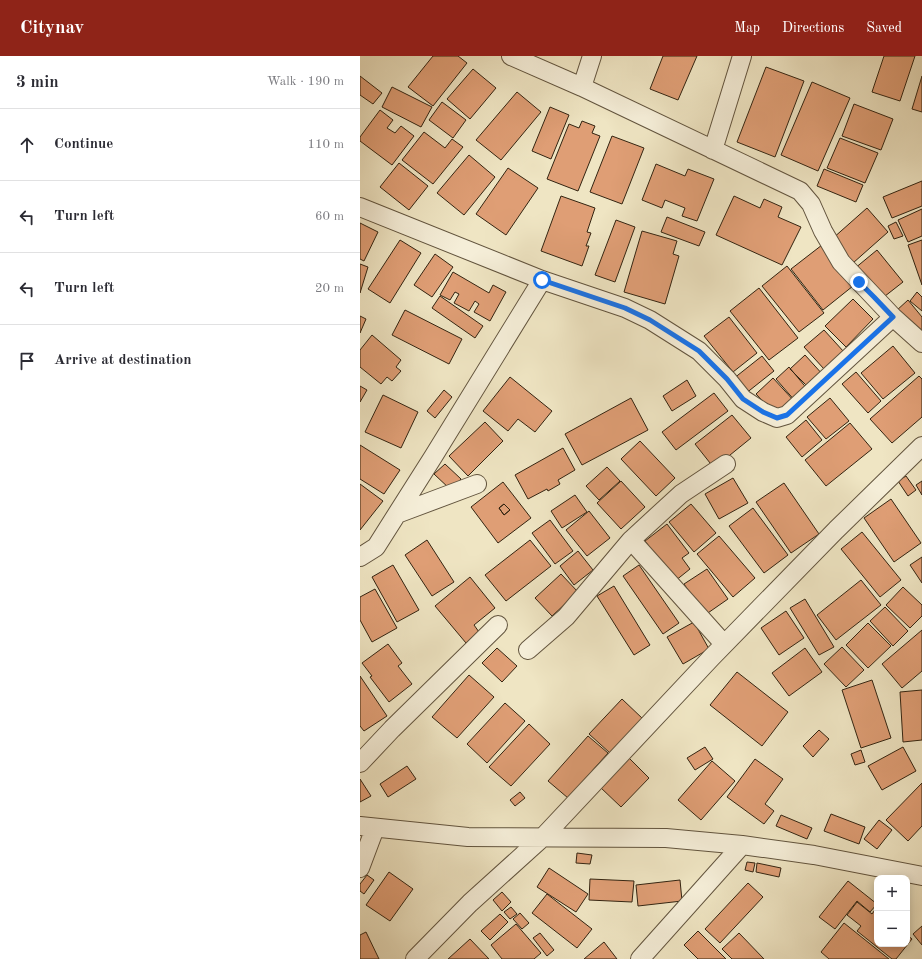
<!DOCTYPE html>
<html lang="en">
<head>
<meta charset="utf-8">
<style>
	:root { --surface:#fff; --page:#f7f7f7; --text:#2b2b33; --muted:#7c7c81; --line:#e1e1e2; --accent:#8f2418 }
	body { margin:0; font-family:"Old Standard TT",serif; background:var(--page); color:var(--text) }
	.controls { position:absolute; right:12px; bottom:12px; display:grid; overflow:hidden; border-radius:8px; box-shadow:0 2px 10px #0003 }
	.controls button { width:36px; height:36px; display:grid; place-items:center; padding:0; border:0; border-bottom:1px solid var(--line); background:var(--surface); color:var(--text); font:20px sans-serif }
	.stop { position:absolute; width:12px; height:12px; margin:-9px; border:3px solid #1a73e8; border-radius:50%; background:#fff }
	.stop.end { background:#1a73e8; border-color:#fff; box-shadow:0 1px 4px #0008 }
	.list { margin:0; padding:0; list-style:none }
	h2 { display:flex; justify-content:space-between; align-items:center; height:52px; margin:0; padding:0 16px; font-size:17px }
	h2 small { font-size:13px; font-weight:400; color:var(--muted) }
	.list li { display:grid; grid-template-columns:26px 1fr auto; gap:12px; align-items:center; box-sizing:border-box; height:72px; padding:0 16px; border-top:1px solid var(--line) }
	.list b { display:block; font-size:15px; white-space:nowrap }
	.list em { font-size:13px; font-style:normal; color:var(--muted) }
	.icon { flex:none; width:22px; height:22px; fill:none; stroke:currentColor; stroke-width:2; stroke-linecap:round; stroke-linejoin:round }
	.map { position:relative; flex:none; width:562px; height:903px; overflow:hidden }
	header { display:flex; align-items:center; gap:24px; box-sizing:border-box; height:56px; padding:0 20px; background:var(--accent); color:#fff }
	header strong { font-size:19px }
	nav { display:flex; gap:22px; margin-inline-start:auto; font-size:14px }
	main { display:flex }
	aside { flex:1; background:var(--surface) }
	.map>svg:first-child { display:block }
</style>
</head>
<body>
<header>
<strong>Citynav</strong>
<nav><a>Map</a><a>Directions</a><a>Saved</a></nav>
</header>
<main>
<aside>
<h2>3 min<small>Walk · 190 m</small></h2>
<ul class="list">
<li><svg class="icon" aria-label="ahead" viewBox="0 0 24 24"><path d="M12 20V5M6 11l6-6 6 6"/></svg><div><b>Continue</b></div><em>110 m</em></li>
<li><svg class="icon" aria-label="left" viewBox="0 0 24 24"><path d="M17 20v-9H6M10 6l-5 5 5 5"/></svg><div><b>Turn left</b></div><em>60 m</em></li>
<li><svg class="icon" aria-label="left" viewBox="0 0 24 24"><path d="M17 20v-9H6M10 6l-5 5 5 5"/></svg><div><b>Turn left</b></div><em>20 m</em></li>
<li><svg class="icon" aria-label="arrive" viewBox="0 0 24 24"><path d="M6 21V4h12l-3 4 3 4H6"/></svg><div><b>Arrive at destination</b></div></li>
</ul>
</aside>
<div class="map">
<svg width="562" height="903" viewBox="0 0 562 903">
	<rect width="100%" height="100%" fill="#efe5c3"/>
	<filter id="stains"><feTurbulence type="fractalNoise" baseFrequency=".005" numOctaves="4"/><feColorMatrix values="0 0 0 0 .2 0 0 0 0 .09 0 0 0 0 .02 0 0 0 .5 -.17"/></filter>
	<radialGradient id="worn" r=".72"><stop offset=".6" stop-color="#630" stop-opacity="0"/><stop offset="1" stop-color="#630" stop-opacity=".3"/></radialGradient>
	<path fill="#df9e75" stroke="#332411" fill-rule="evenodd" d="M73,0h25l9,7 -34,43 -25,-19z
		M303,0h34l-19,44 -28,-11z
		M524,0h31l-15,45 -28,-9z
		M406,11l38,14 -29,76 -38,-15z
		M113,13l23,19 -26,31 -23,-20z
		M0,20l22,17 -9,11 -13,-9z
		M562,20v36l-10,-3z
		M452,26l38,16 -32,73 -37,-16z
		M32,31l40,20 -11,20 -39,-20z
		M157,36l24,20 -40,48 -25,-20z
		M82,46l24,18 -13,18 -24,-18z
		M494,48l39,15 -12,31 -39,-14z
		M190,51l19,8 -18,44 -19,-8z
		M20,54l13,10 -6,8 8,5 6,-7 13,10 -22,29 -32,-24v-4z
		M222,65l13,5 -3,7 8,3 -22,55 -31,-12 22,-55 10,4z
		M64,76l21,16 7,-9 11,8 -30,37 -31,-24z
		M252,80l32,12 -22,56 -32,-12z
		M480,82l38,15 -13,30 -38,-15z
		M109,99l26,22 -31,38 -27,-22z
		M39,107l29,23 -19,24 -29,-23z
		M296,108l29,12 3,-7 26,10 -17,42 -15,-5 3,-8 -20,-8 -3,8 -20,-8z
		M148,112l30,20 -32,47 -30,-21z
		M464,113l39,16 -7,17 -39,-16z
		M562,125v25l-30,12 -9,-21z
		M201,140l34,12 -8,24 4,1 -5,13h3l-7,20 -41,-15z
		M374,140l26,12 4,-9 18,8 -4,10 23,10 -19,38 -66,-30z
		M507,152l21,24 -35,31 -21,-24z
		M562,153v27l-14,6 -10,-22z
		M307,161l38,15 -6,14 -38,-14z
		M256,164l19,7 -20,55 -20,-7z
		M536,166l7,14 -9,3 -6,-13z
		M0,167l18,9 -14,29 -4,-2z
		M282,175l35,10 -4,13 6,2 -14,48 -41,-12z
		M40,184l21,13 -31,50 -22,-14z
		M562,184v45l-14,-40z
		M462,189l31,41 -30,24 -32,-41z
		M517,194l26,32 -23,18 -26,-31z
		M75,198l18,13 -21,30 -18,-12z
		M0,208l8,3 -8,26z
		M427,210l37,47 -25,19 -37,-46z
		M93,216l36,21 4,-8 13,7 -16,29 -16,-9 5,-8 -4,-3 -6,10 -15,-8 5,-9 -4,-2 -5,8 -10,-5z
		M399,232l39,50 -29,22 -39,-49z
		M557,236l5,5v14l-12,-10z
		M80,240l43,30 -8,12 -43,-30z
		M493,243l20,20 -27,28 -21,-21z
		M548,244l14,17v23l-26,-29z
		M45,254l57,29 -13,25 -57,-29z
		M0,260l6,3 -6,14z
		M369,261l28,36 -24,19 -29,-36z
		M464,274l20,22 -20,17 -20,-22z
		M12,279l29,25 -5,7 5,4 -9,10 -5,-4 -6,7 -21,-17v-17z
		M533,290l22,27 -32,26 -22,-26z
		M445,299l19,21 -14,13 -20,-20z
		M402,300l12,15 -29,23 -12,-15z
		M429,311l20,24 -13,11 -20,-23z
		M496,316l25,29 -13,12 -26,-29z
		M559,320l3,3v38l-30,26 -22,-24z
		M150,321l42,34 -17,21 -17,-13 -10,12 -25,-20z
		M413,322l22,24 -17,15 -22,-23z
		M327,324l9,16 -24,15 -9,-15z
		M0,330l7,4 -7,12z
		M84,334l8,7 -17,21 -8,-7z
		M354,337l14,18 -52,39 -14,-18z
		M23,339l35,17 -17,36 -36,-16z
		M271,342l17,32 -66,35 -17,-31z
		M470,342l19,23 -23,18 -19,-22z
		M372,359l19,23 -37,30 -19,-24z
		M446,364l16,20 -20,17 -16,-20z
		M125,366l18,19 -35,35 -19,-20z
		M490,367l22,26 -46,37 -21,-26z
		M280,385l35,37 -19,18 -35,-37z
		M0,389l40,25 -16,24 -24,-15z
		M203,392l12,22 -17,10 2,4 -12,7 -1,-2 -19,10 -13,-24z
		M85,408l16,15 -10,11 -17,-16z
		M247,411l13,14 -21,19 -13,-14z
		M546,420l10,14 -8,6 -10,-15z
		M373,422l15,25 -29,16 -14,-25z
		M261,425l24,26 -24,22 -24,-26z
		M562,425v14l-6,-10z
		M143,426l28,36 -33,25 -27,-36zM144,448l6,6 -6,5 -5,-7z
		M424,427l35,51 -28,19 -35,-51z
		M0,428l23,17 -23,29z
		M215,439l12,17 -25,16 -11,-17z
		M531,443l30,44 -27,19 -30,-44z
		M144,448l6,6 -6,5 -5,-7z
		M331,448l25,29 -22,19 -25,-30z
		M393,452l35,47 -24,18 -35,-47z
		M229,455l21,27 -23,18 -21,-26z
		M190,464l23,31 -18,13 -23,-31z
		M307,468l22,29 -7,5 8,11 -15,12 -30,-40z
		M502,476l39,48 -21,17 -39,-48z
		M359,480l36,42 -22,19 -36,-43z
		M67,484l27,42 -22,14 -27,-41z
		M170,484l21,26 -45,35 -21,-26z
		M218,495l15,19 -19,15 -14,-19z
		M562,501v26l-12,-18z
		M33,509l26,45 -22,12 -25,-45z
		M279,509l40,58 -16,11 -40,-58z
		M347,513l21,30 -23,16 -21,-31z
		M201,518l17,18 -26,24 -17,-18z
		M110,521l25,31 -21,17 5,7 -13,11 -31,-37z
		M501,524l20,25 -45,35 -19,-25z
		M254,530l36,59 -16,10 -37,-59z
		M543,531l19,18v11l-12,12 -24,-23z
		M15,533l22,39 -25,14 -12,-22v-23z
		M445,543l29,48 -15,8 -29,-47z
		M525,551l23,24 -15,15 -23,-25z
		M426,555l18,27 -25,17 -18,-27z
		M334,566l15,27 -26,15 -16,-27z
		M508,567l23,23 -23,22 -22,-23z
		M562,574v41l-20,17 -20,-24z
		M28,588l14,19 -4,3 14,18 -23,18 -19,-25 2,-1 -10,-13z
		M482,591l22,23 -18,17 -22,-23z
		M137,592l20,18 -15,16 -20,-19z
		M445,592l17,24 -33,24 -17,-23z
		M377,616l51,40 -26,34 -52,-41z
		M109,619l25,22 -37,41 -25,-21z
		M0,620l27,40 -23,15 -4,-5z
		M512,624l19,58 -30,10 -19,-58z
		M562,634v50l-19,2 -3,-50z
		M262,643l21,20 -33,34 -21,-19z
		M145,647l20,18 -38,42 -20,-19z
		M169,668l21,20 -39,42 -22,-19z
		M459,674l10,9 -16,18 -10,-11z
		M228,680l20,17 -40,45 -20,-17z
		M345,691l8,12 -18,11 -8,-12z
		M543,691l13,24 -34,19 -14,-24z
		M501,694l4,12 -10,3 -4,-11z
		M268,701l21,21 -28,29 -21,-20z
		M395,703l28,20 -18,25 9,7 -10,13 -37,-27z
		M352,705l23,20 -34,39 -23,-20z
		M47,710l9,13 -28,18 -8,-13z
		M0,723l11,17 -11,6z
		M562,727v43l-14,15 -22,-21z
		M160,736l5,6 -10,8 -5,-6z
		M471,758l34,13 -6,17 -35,-13z
		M421,759l31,13 -5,11 -31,-13z
		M519,764l13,10 -15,19 -13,-10z
		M217,797l15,2 -2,9 -14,-1z
		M387,806l8,1 -2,9 -8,-2z
		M397,807l24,5 -2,9 -23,-5z
		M189,812l39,26 -12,18 -39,-25z
		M29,816l24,17 -23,32 -24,-16z
		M7,819l7,5 -10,14 -4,-3v-7z
		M230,823l44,2 -2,21 -43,-2z
		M320,824l2,21 -44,5 -2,-21z
		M488,825l29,23 -7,8 -13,-11 -22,28 -16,-12z
		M388,827l15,14 -43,46 -15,-14z
		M142,836l9,10 -9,9 -9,-11z
		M187,838l45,35 -15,19 -45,-35z
		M497,846l15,12 5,-7v37h30v-9l5,4 -16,20h-4l-35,-28 4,-5 -14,-11z
		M151,851l6,7 -7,5 -6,-7z
		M160,857l9,10 -7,6 -9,-10z
		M140,858l8,8 -18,18 -9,-9z
		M484,867l45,36h-60l-8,-7z
		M156,868l25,29 -7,6h-32l-11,-14z
		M562,870v19l-9,-11z
		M338,875l28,28h-28l-14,-14z
		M6,876l13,27h-19v-24z
		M180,877l14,17 -7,6 -14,-18z
		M379,877l25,26h-32l-10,-10z
		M110,883l19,20h-41z
		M244,886l13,17h-33z"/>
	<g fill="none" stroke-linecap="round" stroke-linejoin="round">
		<defs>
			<path id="minor" d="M151,0l71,31 218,104 11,13 12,27 18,31 52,55 29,26
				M222,31l10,-31
				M353,94l29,-94
				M0,151l182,73 83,28 25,12 49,31 28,28 16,20 20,13 14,6 10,-3 106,-98
				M37,458l80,-30
				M271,484l93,104
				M0,501l16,-10 57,-90 109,-177
				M168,594l38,-33 65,-77 50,-46 45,-30
				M0,707l32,-34 106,-104
				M0,770l108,11 198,1 76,7 72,10 108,21
				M0,812l15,-40
				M55,903l55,-56 73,-66 168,-179 125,-128 86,-84
				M280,903l102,-114"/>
		</defs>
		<use href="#minor" stroke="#62543e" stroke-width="20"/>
		<use href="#minor" stroke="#f5eed8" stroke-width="18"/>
	</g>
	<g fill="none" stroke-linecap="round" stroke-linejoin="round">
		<path stroke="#1a73e8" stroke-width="5" d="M182,224l83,28 25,12 49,31 28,28 16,20 20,13 14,6 10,-3 106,-98 -19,-20 -15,-15"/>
	</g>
	<rect width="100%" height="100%" filter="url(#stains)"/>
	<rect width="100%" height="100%" fill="url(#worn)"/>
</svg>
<div class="controls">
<button>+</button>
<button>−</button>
</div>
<div class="stop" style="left:182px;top:224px"></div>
<div class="stop end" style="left:499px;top:226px"></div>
</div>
</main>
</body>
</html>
